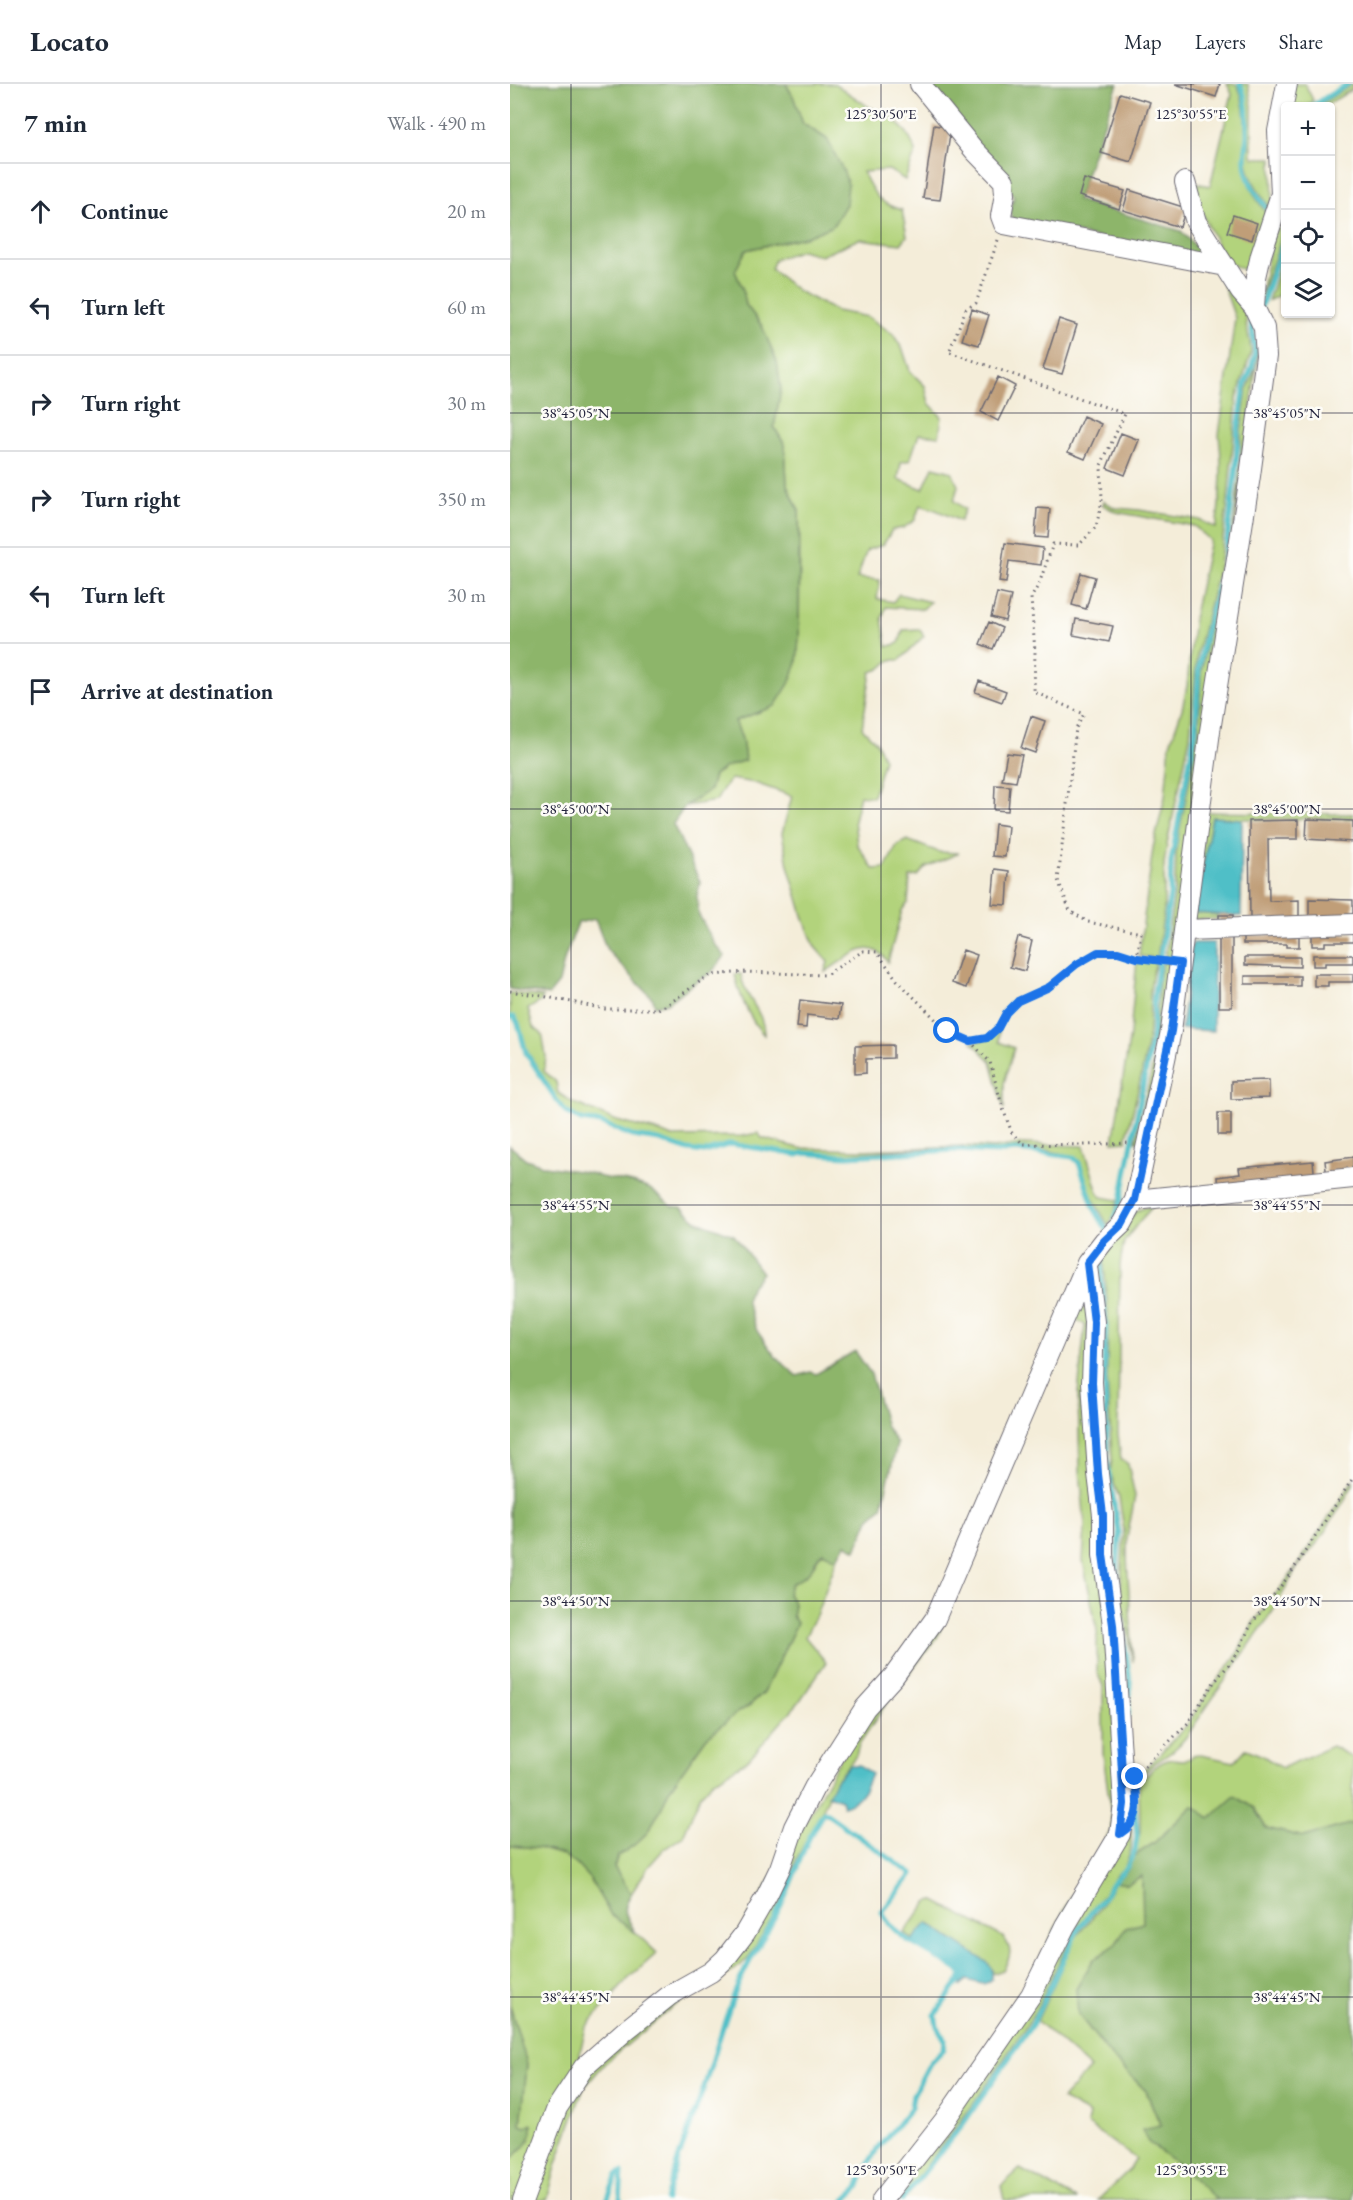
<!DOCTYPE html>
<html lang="en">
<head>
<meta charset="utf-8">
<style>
	:root { --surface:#fff; --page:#f2f2f3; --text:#1f2937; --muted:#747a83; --line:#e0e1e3 }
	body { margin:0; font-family:"EB Garamond",serif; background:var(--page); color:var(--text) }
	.controls { position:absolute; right:18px; top:18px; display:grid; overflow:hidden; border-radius:6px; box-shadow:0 2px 4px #0004 }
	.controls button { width:54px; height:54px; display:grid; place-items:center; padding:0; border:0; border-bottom:2px solid var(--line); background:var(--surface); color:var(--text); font:30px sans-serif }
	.stop { position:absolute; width:18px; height:18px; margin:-14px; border:4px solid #1a73e8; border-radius:50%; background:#fff }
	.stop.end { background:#1a73e8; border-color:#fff; box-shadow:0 2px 6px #0008 }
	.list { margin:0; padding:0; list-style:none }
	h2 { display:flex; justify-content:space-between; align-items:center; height:78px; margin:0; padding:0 24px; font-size:26px }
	h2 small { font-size:20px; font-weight:400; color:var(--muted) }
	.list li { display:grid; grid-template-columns:39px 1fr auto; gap:18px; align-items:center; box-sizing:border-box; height:96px; padding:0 24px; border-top:2px solid var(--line) }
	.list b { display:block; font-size:22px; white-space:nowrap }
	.list em { font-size:20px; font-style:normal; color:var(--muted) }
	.icon { flex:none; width:33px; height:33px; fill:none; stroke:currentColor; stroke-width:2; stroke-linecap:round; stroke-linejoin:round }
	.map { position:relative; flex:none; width:843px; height:2116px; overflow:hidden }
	header { display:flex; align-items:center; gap:36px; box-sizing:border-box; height:84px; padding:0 30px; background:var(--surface); border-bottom:2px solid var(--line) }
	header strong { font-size:28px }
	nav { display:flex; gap:33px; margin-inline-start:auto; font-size:21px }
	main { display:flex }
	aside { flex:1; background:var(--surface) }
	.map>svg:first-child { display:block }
</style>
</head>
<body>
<header>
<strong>Locato</strong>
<nav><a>Map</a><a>Layers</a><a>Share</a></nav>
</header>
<main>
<aside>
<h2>7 min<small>Walk · 490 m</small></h2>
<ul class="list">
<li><svg class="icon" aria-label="ahead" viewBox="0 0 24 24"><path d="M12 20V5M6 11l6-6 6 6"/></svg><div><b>Continue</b></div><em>20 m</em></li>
<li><svg class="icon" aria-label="left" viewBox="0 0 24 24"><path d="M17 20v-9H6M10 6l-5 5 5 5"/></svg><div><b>Turn left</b></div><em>60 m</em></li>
<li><svg class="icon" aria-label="right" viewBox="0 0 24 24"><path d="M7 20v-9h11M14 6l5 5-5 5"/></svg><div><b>Turn right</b></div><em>30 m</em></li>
<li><svg class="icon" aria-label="right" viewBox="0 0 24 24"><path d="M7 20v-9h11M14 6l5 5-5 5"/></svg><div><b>Turn right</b></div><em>350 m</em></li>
<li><svg class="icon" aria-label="left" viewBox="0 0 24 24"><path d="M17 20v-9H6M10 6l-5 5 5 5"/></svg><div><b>Turn left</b></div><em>30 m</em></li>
<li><svg class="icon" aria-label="arrive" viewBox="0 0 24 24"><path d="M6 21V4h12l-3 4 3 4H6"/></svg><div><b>Arrive at destination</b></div></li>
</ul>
</aside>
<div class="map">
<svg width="843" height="2116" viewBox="0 0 843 2116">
	<rect width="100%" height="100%" fill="#fdfcf7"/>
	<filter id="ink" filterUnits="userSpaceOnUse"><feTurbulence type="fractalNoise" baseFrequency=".0167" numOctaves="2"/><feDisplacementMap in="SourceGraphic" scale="12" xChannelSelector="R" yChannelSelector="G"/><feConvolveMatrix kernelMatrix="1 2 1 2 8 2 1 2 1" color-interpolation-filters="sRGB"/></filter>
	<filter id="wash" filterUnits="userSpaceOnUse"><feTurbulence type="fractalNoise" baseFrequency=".008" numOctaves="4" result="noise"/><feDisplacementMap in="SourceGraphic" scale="24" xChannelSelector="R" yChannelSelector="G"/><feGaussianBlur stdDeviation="1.35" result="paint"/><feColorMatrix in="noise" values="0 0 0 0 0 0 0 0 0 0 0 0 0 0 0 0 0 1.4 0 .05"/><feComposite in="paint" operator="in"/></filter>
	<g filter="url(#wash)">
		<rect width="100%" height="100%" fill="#f4edd9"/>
		<path fill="#b2d37b" stroke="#6a7a5b" stroke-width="1.5" d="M276,0h49l34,23 22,10 16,16 9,18 -11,29 -16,-10 -26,2c11,22 14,31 39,38l5,26 -6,8 -42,-5 -38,17 -19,-6 -27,9 -4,10 27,22 38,20 32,6 25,17 10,16 7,21 15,15 4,17 13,14 -3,19 -20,-2 -9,26 -9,2 -3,17 25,10 10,-22 19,5 6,14 -4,15 11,8 -5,12 -24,-11 -16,-5 -5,15 -12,8 -11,2 -9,15 -16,5 -10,28 23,2 -3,19 16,3 6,-8 31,8 -7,7 -37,-2 -4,11 5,29 12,-4 4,-13 16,-1 5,7 -24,24h-10l-10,9 -9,3 -9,56 14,14 8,17 -11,38 -13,-2 -6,25 3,24 16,25 12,-1 12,-23 10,-5 32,12 20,1 -33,14 -8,9 -8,1 -2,26 -6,7 -14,52c-19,-28 -41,-3 -63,10l3,-10 -13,-15 -10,-25 -17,-57 -6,-32 10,-37 -37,-13 -24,-4 -7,8 -8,14 -31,5 25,-16 4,-15 12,-8 19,-7 -3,-21 -7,-18 40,-15 22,-43 2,-27 1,-94 -1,-31 -12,-26 -2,-40 -11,-18 7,-38 -19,-63 -16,-21 -3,-15 -8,-19 11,-21 62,-14 24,-10 14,-22 -19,-65 -24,-15 -10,-28z
			M717,0h10c8,17 8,37 9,55 1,9 -3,18 -1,28 2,19 13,35 24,50l-20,55 -23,-10 -40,-81 24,5 22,-92z
			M732,0h6l4,21v50l2,3h18l1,53c-11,-14 -23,-30 -26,-49 -2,-8 3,-15 2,-23 -1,-19 -2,-37 -7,-55z
			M780,0h15l8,16 -6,6h-21l-1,120 -8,-9 6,-23 -3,-40 1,-25z
			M843,0v5l-28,17h-8z
			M765,140l8,11 -23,63z
			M775,165v15l-5,16 5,4v8l-17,9z
			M711,194l25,37v9l4,18 1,10 -14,46 -9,102 -9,67 -22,87 -7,83 -22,102 -4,25v46l-7,48 -18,-2 14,-108 12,-51 5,-53 12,-35 5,-23 7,-71 16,-75 -16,-14 -78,-14 -13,-7 1,-4 11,7 24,2 61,10 16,8c5,-32 7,-62 3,-93l16,-117z
			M751,246l-84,630 -12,-2 10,-69 1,-41 23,-116 2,-59 10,-57 14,-42 8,-41 8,-72v-29l6,-43 10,-24z
			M693,728l150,2v4l-111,1 -29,-2 -19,96 24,2 -1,4h-25z
			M627,875l19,3c-9,26 -5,43 -7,69 -4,36 -15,74 -23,110l-13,1 17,-108z
			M653,878l13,2 -32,178 -8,-1 18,-80 5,-83z
			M225,890h6c2,23 24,37 23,61 -15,-16 -25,-40 -29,-61z
			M0,909l33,4 -3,5 -12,7 5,18 8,6 2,5 3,19 -2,14 12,11 2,11 14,9 45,19 43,11 12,5 70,-1 16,-3 4,5 37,10 61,2 103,-4 31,2 29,-4 61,2 14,47 4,4 16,3 -4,16 -6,9 -17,-30 -11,-34 -8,-5 -27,-6 -29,-2 -20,3 -41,-3 -58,2 -50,4 -45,-2 -5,2 -66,-10 -27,7 -16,-2 -29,-10 -27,-3 -31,-14 -19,-3 -16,-9 -8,-10 -30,-47 -9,-30 -5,-7h-4z
			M489,945v13l15,6 -10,35v26l-13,-48 -19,-19 15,-3z
			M645,1120l-17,19 -14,19 -4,22 -2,170 3,25 7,5 7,32 -8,42v21l6,103 -6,-38 -7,-22 4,-72 -5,-32 -9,-26 2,-12 -5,-82 1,-64 -4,-50 2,-12 30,-41z
			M567,1223h6l6,5 -1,68 5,98 4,31 1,59 10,49 11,200 -2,14 -57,96 -28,58 2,-15 36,-71 41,-69v-16l-8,-60v-68l-6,-14v-42l-14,-69 2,-36 -5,-54 -2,-77 7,-69 -12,-8z
			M843,1396v5l-14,24 -19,30 -23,29 -24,43 -87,126c-9,12 -18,18 -31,26 -6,5 -8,10 -16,12l48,-50 26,-39 22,-28 18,-35 39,-50z
			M314,1468l13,7 -20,54 -12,24 21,25 -27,40 -51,58 -36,22 -12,14 -17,40 -20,14 -15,17 -17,27 -17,-27 4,-11 16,-11 13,-12 14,-24 8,-19 37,-52 31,-25 13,-8 14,-13 33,-69 -5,-7 2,-12 -6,-10 3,-10c8,-4 15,-8 21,-16 5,-6 4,-12 12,-16z
			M440,1520l-13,34 -47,60 -31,46 -3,12 -20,24 -13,29 -27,51 -19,50 -29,49 -28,21 -46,26 -70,58 -21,25 -26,74 -10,37h-18l33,-92 26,-36 92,-76 29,-15 91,-149 43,-78z
			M822,1662l21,12v65l-49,14 -38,-9 -12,-20 -44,10 -17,-12 -39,37 -20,13 6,-24 -1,-53c12,-5 16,-16 29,-19 14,-3 14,5 28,-6l38,8 12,-13 17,7 19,12z
			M621,1746v19l-6,18 -9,8 -18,27 -24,29 -41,85 -58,86 -72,95 -3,3h-15l34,-42 203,-323z
			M0,1762l28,2 25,7 13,9 14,15 21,36 25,18 21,20 -29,26 -42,48 -6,25v16l-60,132h-10v-39l4,-4 12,-30 -5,-2 6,-61 -17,-58z
			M632,1792l1,47 -17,5 -11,17 -22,15 -15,54 33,42 35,35 15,36 -13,15 27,20 42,38h-119l32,-31 6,-10 -49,-35 2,-10 -27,-15 28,-31 -53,-47 38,-83 24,-29 16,-27 12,2z
			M423,1816l70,37c10,12 8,20 0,33l-11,4v-4l-64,-47 -9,12 -7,4 -8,-6 23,-31z
			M510,2085l58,31h-74l-3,-14z"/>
		<path fill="#8db56b" stroke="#586c53" stroke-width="1.5" d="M0,0h276l7,12 10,28 24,15 16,31 5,14 -2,20 -13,22 -25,10 -62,14 -11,21 8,19 3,15 16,21 15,36 4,27 -7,38 11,18 2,40 12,26v125l-2,27 -8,21 -14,22 -40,15 7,18 3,21 -19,7 -12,8 -4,15 -25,16 -12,18 27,58 -3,14 2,19 15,28 11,13 -14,17 -11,6 -33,24 -12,3 -2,-7 -46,-49 -12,-31 -17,4 -13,34 -6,26 -10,12 -39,-6z
			M415,0h193l-41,116 104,31 29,31 -198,-43 -2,-7 4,-16z
			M0,1062l16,13 19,7 45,7 11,4 32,6 17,6 22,17 9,1 16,14 37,14 28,38 -12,15 -4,12 11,31 18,25 22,20 13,-4 6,2 39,-23 16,23 15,53 11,17 -15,63 -13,12 -13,31 -10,-6 -9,15 -14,-7c-7,4 -7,10 -11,16 -6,8 -13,12 -21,16l-3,10 6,10 -2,12 5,7 -33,69 -14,13 -13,8 -31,25 -37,52 -8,19 -14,24 -13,12 -16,11 -4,11 17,27c-11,18 -4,23 5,39l-25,-18 -21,-36 -14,-15 -13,-9 -25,-7 -28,-2z
			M725,1712l19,12 12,20 38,9 49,-14v377h-136l-42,-38 -27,-20 -6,-12 19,-4 -15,-35 -35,-35 -33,-42 -2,-25 17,-29 22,-15 11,-17 17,-5 -1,-47 -15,8 -12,-2 13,-13 6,-13 20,-13 39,-37 17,12z
			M0,1922l17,58 -6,61 5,2 6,-3c2,17 -11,25 -22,37z"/>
		<path fill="#50bfc7" stroke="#397081" stroke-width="1.5" d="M702,733l30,2 -1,97 -47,-3z
			M682,859h22l-1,88 -32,-2z
			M339,1681h10l12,9c-7,16 -10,27 -28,32l-2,-6 -13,-5 8,-15z
			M417,1839l61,40 4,7v9c-9,9 -14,3 -25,1l-6,5 1,-12 -51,-31z"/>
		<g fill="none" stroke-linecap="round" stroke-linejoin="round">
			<path stroke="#50bfc7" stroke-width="5" d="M730,0c8,15 7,39 7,55 0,7 -2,13 -2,19 -1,19 13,40 25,54
				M802,22l36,-22
				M751,223l25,-73
				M0,933h4l4,6 8,30 31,48 9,11 15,8 20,3 31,13 27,4 29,10 16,2 27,-8 67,11 5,-2 44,3 108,-6 41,2 20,-2 57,7 6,6 15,45 14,24
				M605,1134l6,-18 32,-167 1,-39 16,-99 1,-34 24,-128 4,-67 8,-41 17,-58 12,-101 2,-36 7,-46 7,-17 3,-15 -4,-34
				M592,1170l-1,23 5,49 -2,33 3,104 12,71 -3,51
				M610,1528l10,69 -2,35
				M97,2116l10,-25 5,-3
				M110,2116l2,-28
				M156,2116c10,-39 25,-75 38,-113 12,-34 20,-70 35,-104 11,-25 26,-47 39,-72 17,-32 25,-69 46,-99l88,62 -30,38c12,29 57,43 80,61l-2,7 -25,35 2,11 8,14 -1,9 -14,14 -17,32 -2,13 -33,40 -12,19 -8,21 -13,12
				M392,2116l61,-76 70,-101 45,-94 26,-32 8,-14 15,-16 8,-17 2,-14 -5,-54"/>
		</g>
		<g id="blocks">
			<path fill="#c09e78" d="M665,0h45l-4,13z
				M610,9l30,9 -19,60 -30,-9z
				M424,41l17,3 -11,72 -17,-2z
				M574,95l41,12 -6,18 -40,-13z
				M619,106l57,18 -6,19 -57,-17z
				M723,131l24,8 -5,17 -25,-8z
				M462,225l17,6 -10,30 -17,-5z
				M549,235l18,6 -15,49 -19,-5z
				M488,293l17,9 -17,35 -17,-9z
				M573,332l18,8 -16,35 -17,-7z
				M611,349l18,7 -14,35 -18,-7z
				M527,424l13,1 -2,29 -13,-1z
				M495,459l38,5 -2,17 -32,-4 -3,22 -7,-1z
				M571,489l14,4 -9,32 -14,-4z
				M487,509l14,3 -6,25 -14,-4z
				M566,535l37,7 -4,16 -36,-7z
				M479,538l13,6 -9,21 -13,-5z
				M469,597l27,10 -4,11 -27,-10z
				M521,632l14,5 -10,32 -14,-5z
				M497,669l15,2 -6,27 -14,-2z
				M485,701l15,1 -2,25 -14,-1z
				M797,735l46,2v21l-47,-3z
				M788,736v19h-30l1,62 30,-1v20h-49l-1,-99z
				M485,740l13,2 -3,31 -13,-1z
				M485,785l14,2 -2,34 -15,-1z
				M799,815l44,1v18h-44z
				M709,831h14v10h-14z
				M802,850h41v8h-28v4h-13z
				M733,851h56v12h-13v-3h-43z
				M508,853l14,4 -7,30 -15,-4z
				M709,854h13v69h-13z
				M453,866l14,5 -11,33 -14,-5z
				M803,871h40v8h-28v3h-12z
				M735,873h55v10l-55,-2z
				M804,890h39v8h-25v4h-14z
				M735,892h55v10h-13v-2h-42z
				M290,916l41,5 -2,14 -32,-4 -1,13 -9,-1z
				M383,961v13l-27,1v14l-11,1v-28z
				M759,996v18l-38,1v-18z
				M708,1029h13v22h-13z
				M843,1073v19l-26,3 -2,-18z
				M803,1077l2,20 -97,10 -1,-14 23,-3 -1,-6z"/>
		</g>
	</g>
	<g filter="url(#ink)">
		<use href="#blocks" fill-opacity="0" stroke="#6c6972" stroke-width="1.5"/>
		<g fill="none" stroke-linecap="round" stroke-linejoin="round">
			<defs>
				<path id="minor" d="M410,0l54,66 30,31 1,13 -4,22 3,8 221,42
					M675,98l11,40 45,70 13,15
					M675,846l168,-6
					M625,1116l218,-22
					M13,2116l34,-92 27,-41 42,-37 44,-35 41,-23 14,-13 20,-26 22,-38 13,-27 14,-41 20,-39 51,-80 29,-32 41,-57 152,-356 17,-22 18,-17 13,-24 36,-169 39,-300 40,-255 16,-120 -2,-28 -10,-21 2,-30 5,-22 20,-61 -3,-63 9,-47
					M372,2116l62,-79 87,-126 34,-69 55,-92 4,-30 -11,-179 -10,-70v-40l-5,-41 -6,-92 2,-60 -7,-56"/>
			</defs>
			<use href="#minor" stroke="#6c6972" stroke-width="22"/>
			<path stroke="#6c6972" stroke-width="3" stroke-dasharray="1.5 4.5" stroke-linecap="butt" d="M488,156l-22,63 -10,6 -17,43 176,62 -24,51 1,36 -6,26 -17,18 -26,-1 -14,40 -8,14 4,54 -1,40 50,22 -8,14 -18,152 12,31 18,11 53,11 -4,25
				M0,907l32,5 63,13h53l9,-4 35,-25 10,-5 34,-3 80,3 37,-24 14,1 20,28 50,51 23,10 16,-3 11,-10 9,-15 12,-12 31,-14 28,-23 21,-12h20l19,6 24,3
				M460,957l20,21 13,47 9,24 11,11 60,1 46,-2
				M630,1687l47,-47 25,-39 23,-28 17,-34 39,-50 62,-95"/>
			<use href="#minor" stroke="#fff" stroke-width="20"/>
		</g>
	</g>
	<g fill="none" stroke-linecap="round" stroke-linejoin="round" filter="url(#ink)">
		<path stroke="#1a73e8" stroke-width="8" d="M437,947l23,10 17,-3 11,-10 8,-15 12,-12 31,-14 28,-23 21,-12h20l19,6 43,5 -9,68 -36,169 -13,24 -18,17 -17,22 7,59 -2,61 6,91 5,41v40l10,70 11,179 -4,30c23,-15 17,-33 15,-57"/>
	</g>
	<path fill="none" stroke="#22223b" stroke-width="1.5" stroke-opacity="0.45" d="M61,0v2116M371,0v2116M681,0v2116M0,329h843M0,725h843M0,1121h843M0,1517h843M0,1913h843"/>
	<g font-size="15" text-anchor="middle" fill="#22223b" stroke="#fdfcf7" stroke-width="5" stroke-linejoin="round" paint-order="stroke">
		<text x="371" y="35">125°30'50"E</text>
		<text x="681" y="35">125°30'55"E</text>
		<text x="66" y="334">38°45'05"N</text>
		<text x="777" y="334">38°45'05"N</text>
		<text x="66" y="730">38°45'00"N</text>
		<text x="777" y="730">38°45'00"N</text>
		<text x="66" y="1126">38°44'55"N</text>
		<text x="777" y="1126">38°44'55"N</text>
		<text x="66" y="1522">38°44'50"N</text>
		<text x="777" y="1522">38°44'50"N</text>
		<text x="66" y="1918">38°44'45"N</text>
		<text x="777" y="1918">38°44'45"N</text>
		<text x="371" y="2091">125°30'50"E</text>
		<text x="681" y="2091">125°30'55"E</text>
	</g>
</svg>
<div class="controls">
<button>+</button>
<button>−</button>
<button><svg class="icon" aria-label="locate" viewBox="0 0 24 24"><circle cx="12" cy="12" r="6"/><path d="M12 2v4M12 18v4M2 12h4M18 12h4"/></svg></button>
<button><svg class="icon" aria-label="layers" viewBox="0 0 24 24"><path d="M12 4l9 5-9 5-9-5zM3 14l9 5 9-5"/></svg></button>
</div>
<div class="stop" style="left:437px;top:947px"></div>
<div class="stop end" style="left:625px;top:1693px"></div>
</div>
</main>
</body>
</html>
